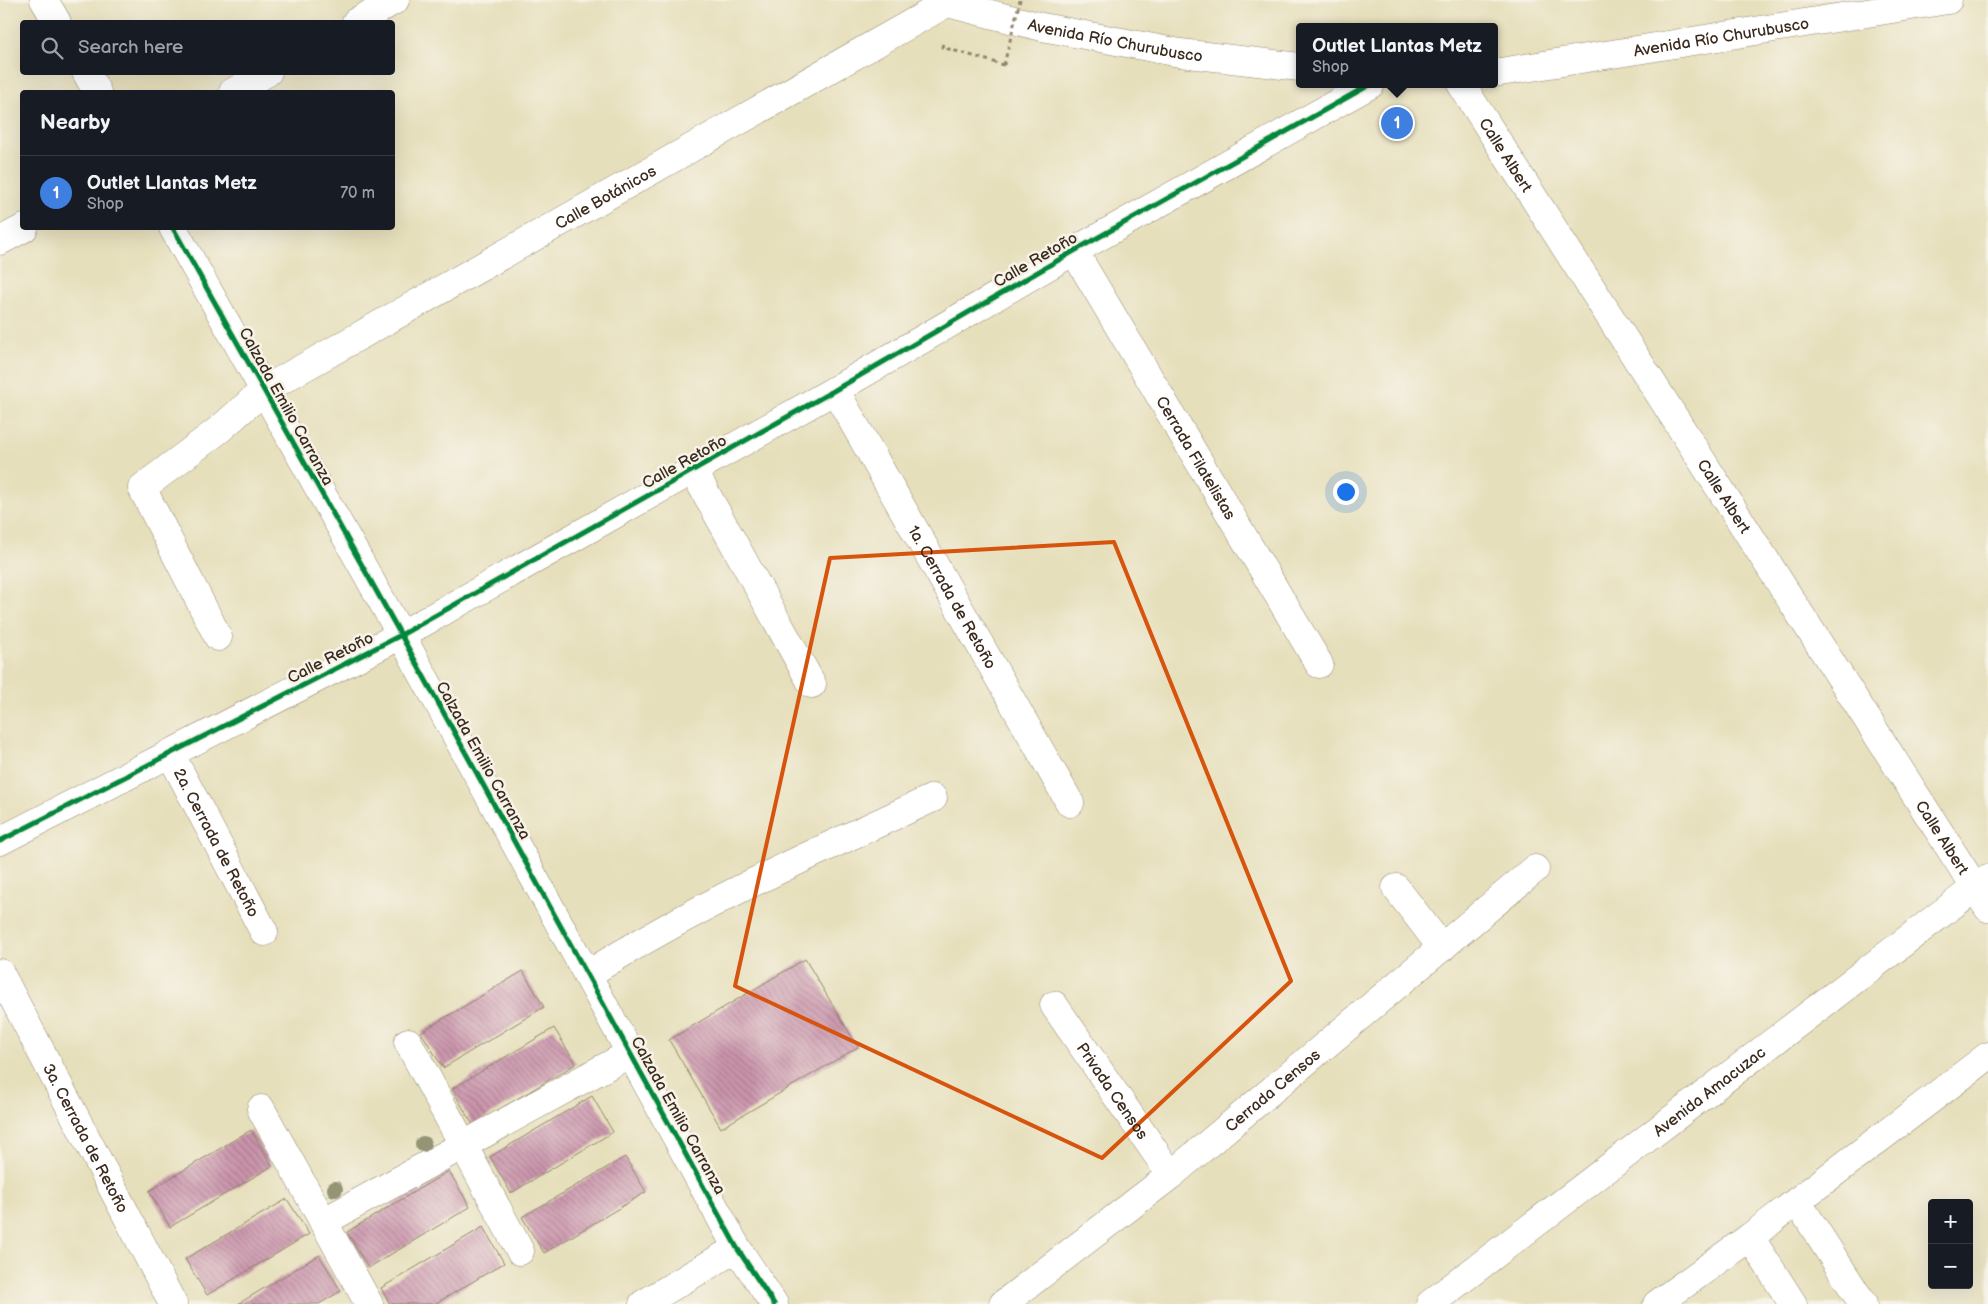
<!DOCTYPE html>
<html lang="en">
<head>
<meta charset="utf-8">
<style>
	:root { --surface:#171b24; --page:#20242c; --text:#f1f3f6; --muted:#9ea1a6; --line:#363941; --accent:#ea580c }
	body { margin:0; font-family:"Balsamiq Sans",sans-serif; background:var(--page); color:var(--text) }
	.controls { position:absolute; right:15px; bottom:15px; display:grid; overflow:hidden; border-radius:5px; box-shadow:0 5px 20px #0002 }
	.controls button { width:45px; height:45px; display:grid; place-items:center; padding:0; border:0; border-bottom:1px solid var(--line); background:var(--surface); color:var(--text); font:25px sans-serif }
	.you { position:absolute; left:1345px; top:491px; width:18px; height:18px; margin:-12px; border:4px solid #fff; border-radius:50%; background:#1a73e8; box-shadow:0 0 0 8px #1a73e833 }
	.badge { display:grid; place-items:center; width:32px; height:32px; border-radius:50%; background:var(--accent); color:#fff; font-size:16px; font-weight:700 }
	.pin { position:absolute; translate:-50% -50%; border:2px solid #fff; box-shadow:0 1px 5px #0006 }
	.popup { position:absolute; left:1296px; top:23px; width:202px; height:65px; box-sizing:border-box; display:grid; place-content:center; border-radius:5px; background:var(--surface); filter:drop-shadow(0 1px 4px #0005); font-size:16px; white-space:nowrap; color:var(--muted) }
	.popup b { font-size:19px; color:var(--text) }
	.popup::after { content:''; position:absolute; left:50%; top:100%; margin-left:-10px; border:10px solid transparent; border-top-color:var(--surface) }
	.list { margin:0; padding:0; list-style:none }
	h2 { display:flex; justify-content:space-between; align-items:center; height:65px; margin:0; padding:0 20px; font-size:21px }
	h2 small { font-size:16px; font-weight:400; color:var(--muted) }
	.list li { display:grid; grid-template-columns:32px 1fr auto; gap:15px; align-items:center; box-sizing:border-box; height:75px; padding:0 20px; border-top:1px solid var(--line) }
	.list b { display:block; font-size:19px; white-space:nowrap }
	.list p { margin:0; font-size:16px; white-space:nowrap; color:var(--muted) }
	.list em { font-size:16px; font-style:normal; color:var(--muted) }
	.icon { flex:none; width:28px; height:28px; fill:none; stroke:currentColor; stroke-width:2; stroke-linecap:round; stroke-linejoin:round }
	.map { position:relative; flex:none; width:1988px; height:1304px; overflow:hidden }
	.search { position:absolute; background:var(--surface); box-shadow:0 5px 20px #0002; left:20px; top:20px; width:375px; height:55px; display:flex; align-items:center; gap:12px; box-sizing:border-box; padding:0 18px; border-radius:5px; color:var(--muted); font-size:19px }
	.panel { position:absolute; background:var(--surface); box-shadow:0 5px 20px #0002; left:20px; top:90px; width:375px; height:140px; border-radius:5px }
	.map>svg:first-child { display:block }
</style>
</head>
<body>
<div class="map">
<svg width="1988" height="1304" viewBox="0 0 1988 1304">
	<defs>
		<pattern id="building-back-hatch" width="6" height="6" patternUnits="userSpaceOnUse" patternTransform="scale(1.25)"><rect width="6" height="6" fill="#ca94ac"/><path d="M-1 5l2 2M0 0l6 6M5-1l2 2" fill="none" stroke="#a5798b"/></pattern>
	</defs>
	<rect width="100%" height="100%" fill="#f7f3e8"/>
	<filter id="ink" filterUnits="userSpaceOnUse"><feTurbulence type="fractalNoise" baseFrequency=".02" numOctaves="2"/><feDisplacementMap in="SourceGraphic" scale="10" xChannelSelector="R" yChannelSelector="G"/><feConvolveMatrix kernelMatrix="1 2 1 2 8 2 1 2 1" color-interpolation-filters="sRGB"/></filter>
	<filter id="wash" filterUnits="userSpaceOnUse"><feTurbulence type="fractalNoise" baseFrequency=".0096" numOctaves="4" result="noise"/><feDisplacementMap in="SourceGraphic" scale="20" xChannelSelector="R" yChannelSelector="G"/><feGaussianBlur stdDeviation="1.12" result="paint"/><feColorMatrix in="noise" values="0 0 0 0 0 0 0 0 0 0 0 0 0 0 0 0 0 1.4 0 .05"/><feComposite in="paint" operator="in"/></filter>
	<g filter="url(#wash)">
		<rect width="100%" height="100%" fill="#e6dfbb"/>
		<g id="blocks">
			<path fill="url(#building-back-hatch)" d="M805,959l53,88 -137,81 -52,-88z
				M523,971l21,36 -101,61 -22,-36z
				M554,1028l22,36 -103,61 -21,-36z
				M592,1096l21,36 -102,61 -21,-36z
				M251,1130l21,36 -102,61 -21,-36z
				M625,1157l21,35 -102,61 -22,-36z
				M449,1171l21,36 -102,61 -21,-36z
				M287,1199l22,35 -102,61 -22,-36z
				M483,1227l21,36 -69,41h-45l-9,-16z
				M319,1255l22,36 -22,13h-81z"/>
		</g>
	</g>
	<g filter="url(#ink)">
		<use href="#blocks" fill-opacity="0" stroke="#90846c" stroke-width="1"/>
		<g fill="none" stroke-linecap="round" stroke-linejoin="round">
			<defs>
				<g id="minor">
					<path d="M44,0l13,22"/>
					<path d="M356,22l39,-22"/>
					<path d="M86,72l11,20"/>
					<path id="s1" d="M1461,84l527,824"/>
					<path d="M233,92l35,-20"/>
					<path d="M173,228l228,407 336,613 37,56"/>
					<path d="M0,241l24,-13"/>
					<path id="s2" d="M1074,251l245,413"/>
					<path id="s3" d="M835,390l235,413"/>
					<path d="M693,470l119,214"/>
					<path id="s4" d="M218,637l-76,-149 78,-59 44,-39 683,-387"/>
					<path id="s5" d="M170,753l94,179"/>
					<path d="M0,841l401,-206 434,-245 239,-139 297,-167"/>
					<path d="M1396,888l46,60"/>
					<path id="s6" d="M0,973l173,331"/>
					<path d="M587,975c110,-70 228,-123 346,-177"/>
					<path id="s7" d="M1054,1005l117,170"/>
					<path d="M408,1042l112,209"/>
					<path d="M261,1109l108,195"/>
					<path d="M1797,1201l66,103"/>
					<path d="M323,1222l308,-169"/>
					<path d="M1750,1237l43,67"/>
					<path d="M643,1304l94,-56"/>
					<path id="s8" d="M1003,1304l168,-129 364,-306"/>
					<path id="s9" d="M1430,1304l558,-426"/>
					<path d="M1657,1304l93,-67 238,-181"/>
				</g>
				<g id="major">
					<path id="s10" d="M935,0l107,27 138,26 120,14"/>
					<path id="s11" d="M1494,73l454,-73"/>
				</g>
			</defs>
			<use href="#minor" stroke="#90846c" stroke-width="29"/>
			<use href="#major" stroke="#90846c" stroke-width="29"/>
			<path stroke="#90846c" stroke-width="3" stroke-dasharray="4 4" stroke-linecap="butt" d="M943,44l-1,3 62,18"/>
			<use href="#minor" stroke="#fff" stroke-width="28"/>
			<use href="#major" stroke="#fff" stroke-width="28"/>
			<path stroke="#90846c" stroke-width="3" stroke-dasharray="4 4" stroke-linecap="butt" d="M1004,65l16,-65"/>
			<defs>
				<path id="cycleway" d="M173,228l228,407 336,613 37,56
					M0,841l401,-206 434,-245 239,-139 297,-167"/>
			</defs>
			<use href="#cycleway" stroke="#f7f3e8" stroke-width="8"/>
			<use href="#cycleway" stroke="#00873e" stroke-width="5"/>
		</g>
		<g fill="#959475">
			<circle cx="423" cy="1144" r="8"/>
			<circle cx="335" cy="1189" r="8"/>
		</g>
	</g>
	<path fill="none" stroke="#d7540e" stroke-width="4" stroke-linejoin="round" d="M1114,542l177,439 -189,177 -367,-172 95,-428z"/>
	<g text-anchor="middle" stroke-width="5" stroke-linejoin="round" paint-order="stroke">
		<g font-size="16" fill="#3b2a1e" stroke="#f7f3e8">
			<text dy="6" stroke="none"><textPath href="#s11" startOffset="230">Avenida Río Churubusco</textPath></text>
			<text dy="6" stroke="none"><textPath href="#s10" startOffset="185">Avenida Río Churubusco</textPath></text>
			<text dy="6" stroke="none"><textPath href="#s1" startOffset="84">Calle Albert</textPath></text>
			<text dy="6" stroke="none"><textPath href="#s4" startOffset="716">Calle Botánicos</textPath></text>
			<text transform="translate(1035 259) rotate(-30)" y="6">Calle Retoño</text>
			<text transform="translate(287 406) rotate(61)" y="6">Calzada Emilio Carranza</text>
			<text dy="6" stroke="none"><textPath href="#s2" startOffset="240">Cerrada Filatelistas</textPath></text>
			<text transform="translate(684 461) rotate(-29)" y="6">Calle Retoño</text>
			<text dy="6" stroke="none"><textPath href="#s1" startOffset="489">Calle Albert</textPath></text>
			<text dy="6" stroke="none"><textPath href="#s3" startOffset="238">1a. Cerrada de Retoño</textPath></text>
			<text transform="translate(330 657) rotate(-27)" y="6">Calle Retoño</text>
			<text transform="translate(484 760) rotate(61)" y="6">Calzada Emilio Carranza</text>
			<text dy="6" stroke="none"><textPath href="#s1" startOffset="894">Calle Albert</textPath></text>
			<text dy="6" stroke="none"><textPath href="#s5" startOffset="101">2a. Cerrada de Retoño</textPath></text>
			<text dy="6" stroke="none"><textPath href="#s7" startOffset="104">Privada Censos</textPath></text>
			<text dy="6" stroke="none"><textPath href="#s8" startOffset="344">Cerrada Censos</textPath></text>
			<text dy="6" stroke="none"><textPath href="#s9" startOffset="351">Avenida Amacuzac</textPath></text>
			<text transform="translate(679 1115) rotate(61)" y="6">Calzada Emilio Carranza</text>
			<text dy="6" stroke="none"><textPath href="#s6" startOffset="186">3a. Cerrada de Retoño</textPath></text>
		</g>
	</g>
</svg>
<div class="controls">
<button>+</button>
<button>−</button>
</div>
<div class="you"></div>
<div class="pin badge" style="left:1397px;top:123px;background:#3f7fe0">1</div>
<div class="popup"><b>Outlet Llantas Metz</b>Shop</div>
<div class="search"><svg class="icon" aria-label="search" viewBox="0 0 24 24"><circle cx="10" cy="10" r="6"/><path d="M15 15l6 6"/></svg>Search here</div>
<section class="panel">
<h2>Nearby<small></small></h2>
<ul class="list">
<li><span class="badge" style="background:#3f7fe0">1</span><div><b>Outlet Llantas Metz</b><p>Shop</p></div><em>70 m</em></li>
</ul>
</section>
</div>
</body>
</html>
